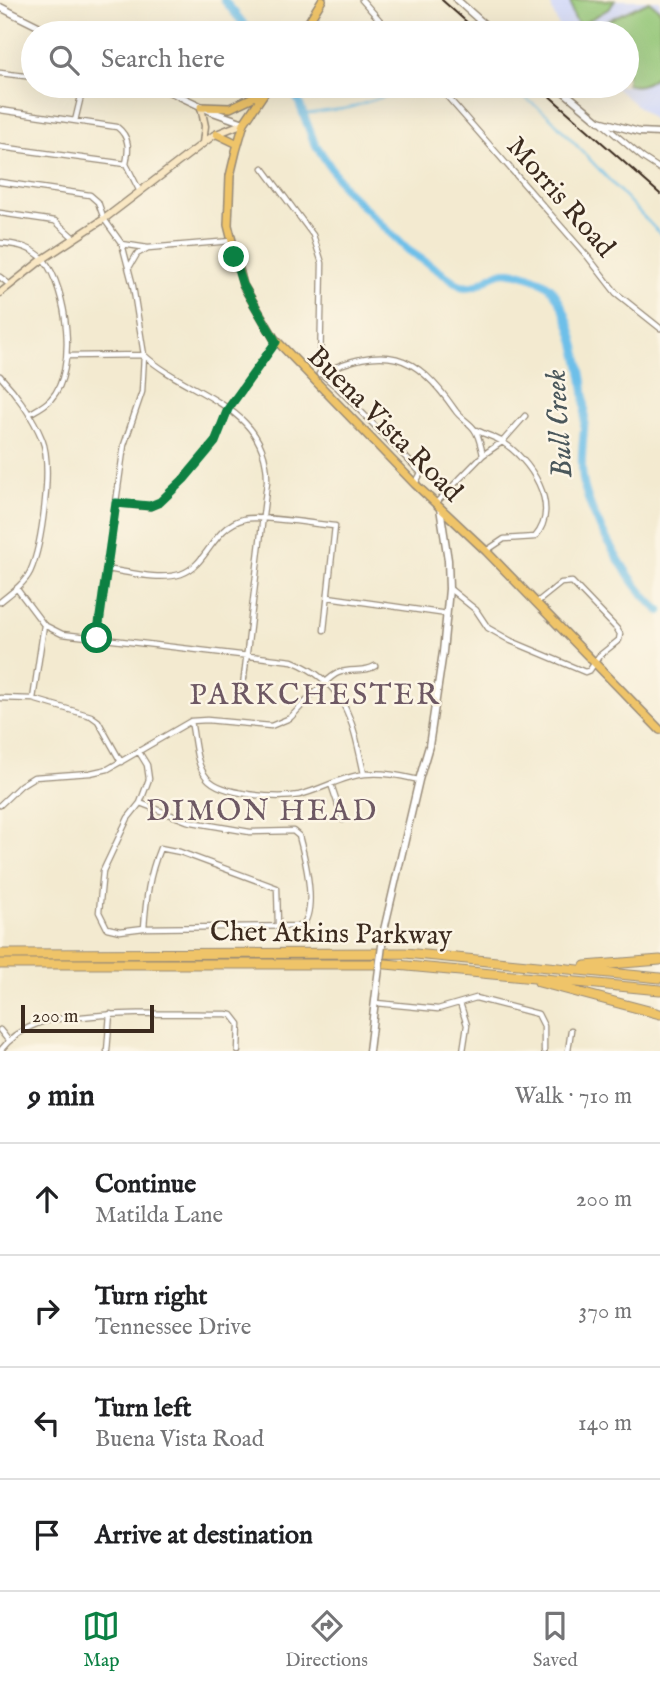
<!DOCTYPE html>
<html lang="en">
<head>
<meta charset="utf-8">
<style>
	:root { --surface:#fff; --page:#f6f6f6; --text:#202124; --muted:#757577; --line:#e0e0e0; --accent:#0b8043 }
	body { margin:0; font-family:"IM FELL English",serif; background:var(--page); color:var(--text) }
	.scale { position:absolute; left:21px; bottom:18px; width:133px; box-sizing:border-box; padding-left:7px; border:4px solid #3b2a1e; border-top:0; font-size:19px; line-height:24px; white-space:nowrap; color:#3b2a1e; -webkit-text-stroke:5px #fcf5e5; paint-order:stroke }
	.stop { position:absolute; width:21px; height:21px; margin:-16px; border:5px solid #0b8043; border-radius:50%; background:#fff }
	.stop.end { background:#0b8043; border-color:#fff; box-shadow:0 2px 7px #0008 }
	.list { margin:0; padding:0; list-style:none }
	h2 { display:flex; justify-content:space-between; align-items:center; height:91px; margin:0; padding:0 28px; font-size:30px }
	h2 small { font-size:23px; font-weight:400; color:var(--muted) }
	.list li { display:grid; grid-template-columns:46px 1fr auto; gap:21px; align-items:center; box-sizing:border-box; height:112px; padding:0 28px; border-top:2px solid var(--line) }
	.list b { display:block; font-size:26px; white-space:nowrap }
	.list p { margin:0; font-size:23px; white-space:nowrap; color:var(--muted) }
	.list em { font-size:23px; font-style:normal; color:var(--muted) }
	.icon { flex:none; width:38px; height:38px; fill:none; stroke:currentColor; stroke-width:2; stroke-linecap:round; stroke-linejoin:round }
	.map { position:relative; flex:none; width:660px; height:1051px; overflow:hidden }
	.search { position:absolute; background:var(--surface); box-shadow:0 7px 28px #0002; left:21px; right:21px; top:21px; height:77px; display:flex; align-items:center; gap:18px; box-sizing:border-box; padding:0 24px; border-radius:38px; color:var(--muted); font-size:26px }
	.sheet { height:539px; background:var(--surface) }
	nav { display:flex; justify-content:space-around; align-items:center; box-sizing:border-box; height:98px; border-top:2px solid var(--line); background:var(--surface); font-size:19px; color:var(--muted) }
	nav a { display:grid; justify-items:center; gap:4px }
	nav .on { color:var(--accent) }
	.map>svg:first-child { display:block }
</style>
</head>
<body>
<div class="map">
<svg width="660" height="1051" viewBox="0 0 660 1051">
	<rect width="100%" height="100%" fill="#fcf5e5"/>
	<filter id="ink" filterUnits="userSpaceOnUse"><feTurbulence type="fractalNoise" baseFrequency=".0143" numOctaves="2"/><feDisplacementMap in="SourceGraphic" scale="14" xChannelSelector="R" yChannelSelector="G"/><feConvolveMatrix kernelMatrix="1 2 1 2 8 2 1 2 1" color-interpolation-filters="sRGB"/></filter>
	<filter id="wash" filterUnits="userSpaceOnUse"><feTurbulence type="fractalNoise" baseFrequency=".00686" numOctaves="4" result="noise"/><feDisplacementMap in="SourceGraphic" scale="28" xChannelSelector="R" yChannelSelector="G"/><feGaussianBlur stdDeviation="1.57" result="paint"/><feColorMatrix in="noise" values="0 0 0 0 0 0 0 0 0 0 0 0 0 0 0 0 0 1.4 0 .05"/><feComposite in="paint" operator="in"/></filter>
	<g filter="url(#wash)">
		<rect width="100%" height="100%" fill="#f3ead0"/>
		<path fill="#d2d9f9" d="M550,0h110v125l-47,-39h14v-53h-65l-9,-20z"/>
		<path fill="#93c677" stroke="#67784a" stroke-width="2" d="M570,0h45l-5,8 -31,18 -6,-11z
			M649,1l11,9v62c-9,10 -20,17 -33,12v-51h-34l13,-12z"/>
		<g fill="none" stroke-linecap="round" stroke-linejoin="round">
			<path stroke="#6dbfe9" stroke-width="2" d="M509,86l39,29 112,119
				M304,114l45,-6 68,-22"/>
			<path stroke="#6dbfe9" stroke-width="8" d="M224,0l27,33
				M291,86l4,6 19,50 30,46 64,62 53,36c18,4 24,-9 39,-13 11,-3 21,0 31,4 7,2 18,8 22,14 19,25 32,87 32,118 0,26 -7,54 0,80 10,36 47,99 75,122"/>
		</g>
	</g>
	<g filter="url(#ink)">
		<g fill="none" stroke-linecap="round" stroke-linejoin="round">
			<defs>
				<path id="minor" d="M362,0l29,33
					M439,33l43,-10
					M0,73l33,4
					M71,86l7,3 3,7 -6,25
					M438,86l150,171 28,36 44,35
					M0,110l117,17c13,10 12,22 9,37
					M603,124l40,34 17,11
					M0,147l126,17 14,28
					M263,168l50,67 9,28 -2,110
					M0,182l90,13 8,7 6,17 18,25 11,42 11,69 -2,37 -18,53 -27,193
					M0,213l55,8 19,17
					M0,243c16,1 33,4 44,17 23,29 34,110 7,139 -5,6 -15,11 -22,15
					M122,244l26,4
					M130,266l7,-12 11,-6 83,-7
					M0,277l10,8
					M68,356l76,-1c46,42 125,50 123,127l-24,204
					M320,373l17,14 84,86 -6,11
					M319,374c66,-30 95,-23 136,36 5,8 14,12 19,19 5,6 7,18 9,26
					M0,376c16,17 33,41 42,63 11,26 0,107 -12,133 -6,12 -19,21 -30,30
					M476,430c8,4 18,7 25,11 29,18 61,65 34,96l-31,2 -18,12
					M116,503l34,4 10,-5 24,-23 31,-37 13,-33 48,-67
					M436,503l47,-48 19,-13 23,-26
					M106,569c23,3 52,12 75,5 27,-9 31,-47 63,-55 16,-4 71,5 91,7l-11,104
					M17,589l27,36 18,9 230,27c55,22 61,62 72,113
					M450,589l26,21 12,18 23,13 74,31 5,-2 9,-14 20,-16 1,-6 -3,-5 -45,-47 -11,1 -25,20
					M328,597l119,17
					M0,698l33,1 58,17 7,5 23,41
					M33,699l11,-74
					M191,721c4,18 4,43 16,57 14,17 71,21 92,17 22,-5 44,-19 66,-21 19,-2 36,2 54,6
					M139,752l8,13 2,14 -9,24 -12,15 -25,53 -4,41 8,16 13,3 24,-3 158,-2c16,-17 3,-68 -3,-90l-6,-5 -43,1 -47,-8 -16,-3 -47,-18
					M331,784l12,36
					M0,805l21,-20 13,-8 56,-4 18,-4 83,-48 16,-1 64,6 19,-8c11,-11 36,-40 48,-45 13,-5 26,0 37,-7
					M144,928c2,-29 5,-53 16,-80l20,4 97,36 1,37
					M376,1003l62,6 38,-11 62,16 6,12v25
					M460,1003l7,22 -4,26
					M0,1030l8,10
					M0,1051c10,-13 23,-22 39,-28 13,-5 28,-5 42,-6 48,-5 97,-3 145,-3l6,1 7,9 -1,27
					M107,1051l3,-37
					M568,1051l3,-21"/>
				<path id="tertiary" d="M457,0l37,33
					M0,7l52,26
					M158,86l55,26 31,11
					M557,86l42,35 40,11 21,1
					M384,930l35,-150 10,-34 14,-94 6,-63 -1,-29 -8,-52
					M369,1051l8,-67"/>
				<path id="secondary" d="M201,107l4,19 -2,17
					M0,293l43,-34 61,-40 110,-84 30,-12"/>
				<path id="primary" d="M302,33l20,-33
					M269,86l-25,37 -8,28 -6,25 -2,49 15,60 31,53 141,146 71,67 174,179
					M201,107l29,1 34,-16
					M217,134l21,10"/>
				<path id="motorway" d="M0,954l405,-1 255,25
					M0,964h386l274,26
					M585,966l75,-6
					M539,982l121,32"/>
			</defs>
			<use href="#minor" stroke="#978a77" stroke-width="7"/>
			<use href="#tertiary" stroke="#978a77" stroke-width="9"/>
			<use href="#secondary" stroke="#978a77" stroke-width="9"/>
			<use href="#primary" stroke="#978a77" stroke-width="10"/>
			<use href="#motorway" stroke="#978a77" stroke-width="11"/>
			<use href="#minor" stroke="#fff" stroke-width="4.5"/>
			<use href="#tertiary" stroke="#fff" stroke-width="6"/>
			<use href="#secondary" stroke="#f9e7c3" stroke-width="6"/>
			<use href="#primary" stroke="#efc469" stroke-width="7"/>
			<use href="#motorway" stroke="#efc469" stroke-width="9"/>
			<path stroke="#3b2a1e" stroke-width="2" d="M442,0l37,33
				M538,86l122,108"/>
			<defs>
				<path id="tertiary-bridge" d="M377,984l7,-54"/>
			</defs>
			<use href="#tertiary-bridge" stroke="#978a77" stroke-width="9" stroke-linecap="butt"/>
			<use href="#tertiary-bridge" stroke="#fff" stroke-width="6"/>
		</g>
	</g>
	<g fill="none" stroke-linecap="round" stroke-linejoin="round" filter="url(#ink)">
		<path stroke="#0b8043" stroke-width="9" d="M97,638l19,-135 34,3 10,-4 24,-23 31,-37 13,-33 48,-67 -33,-57 -9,-28"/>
	</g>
	<g text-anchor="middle" stroke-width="5" stroke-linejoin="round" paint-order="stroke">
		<g font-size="28" fill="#3b2a1e" stroke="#fcf5e5">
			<text transform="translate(562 196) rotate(49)" y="10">Morris Road</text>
			<text transform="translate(386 423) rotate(45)" y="10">Buena Vista Road</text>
			<text transform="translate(331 932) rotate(1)" y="10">Chet Atkins Parkway</text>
		</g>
		<g font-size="30" font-style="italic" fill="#4a575b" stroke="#fcf5e5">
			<text transform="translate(558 424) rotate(-94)" y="10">Bull Creek</text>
		</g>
		<g font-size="30" letter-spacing="2" fill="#6d5863" stroke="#fcf5e5">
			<text x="315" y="704">PARKCHESTER</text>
			<text x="262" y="820">DIMON HEAD</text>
		</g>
	</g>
</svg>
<div class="scale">200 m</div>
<div class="stop" style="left:97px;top:638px"></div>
<div class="stop end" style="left:234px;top:257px"></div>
<div class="search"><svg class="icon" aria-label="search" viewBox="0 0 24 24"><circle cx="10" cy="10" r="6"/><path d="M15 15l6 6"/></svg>Search here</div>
</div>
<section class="sheet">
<h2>9 min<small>Walk · 710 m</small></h2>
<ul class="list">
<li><svg class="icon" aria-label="ahead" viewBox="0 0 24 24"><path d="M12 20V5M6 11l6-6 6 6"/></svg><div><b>Continue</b><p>Matilda Lane</p></div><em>200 m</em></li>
<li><svg class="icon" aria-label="right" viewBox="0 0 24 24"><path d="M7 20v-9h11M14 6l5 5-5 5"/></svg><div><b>Turn right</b><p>Tennessee Drive</p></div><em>370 m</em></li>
<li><svg class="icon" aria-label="left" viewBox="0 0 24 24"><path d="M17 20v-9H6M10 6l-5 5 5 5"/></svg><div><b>Turn left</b><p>Buena Vista Road</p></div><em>140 m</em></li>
<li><svg class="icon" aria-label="arrive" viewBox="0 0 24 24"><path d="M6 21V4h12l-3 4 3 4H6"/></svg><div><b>Arrive at destination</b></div></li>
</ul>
</section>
<nav>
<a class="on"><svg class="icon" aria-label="map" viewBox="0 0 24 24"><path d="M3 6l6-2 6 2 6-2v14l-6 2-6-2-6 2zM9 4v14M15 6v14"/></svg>Map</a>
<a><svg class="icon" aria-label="directions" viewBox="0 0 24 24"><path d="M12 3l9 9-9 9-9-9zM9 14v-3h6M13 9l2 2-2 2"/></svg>Directions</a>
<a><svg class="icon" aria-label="saved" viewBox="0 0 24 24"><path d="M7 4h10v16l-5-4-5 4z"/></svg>Saved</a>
</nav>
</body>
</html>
